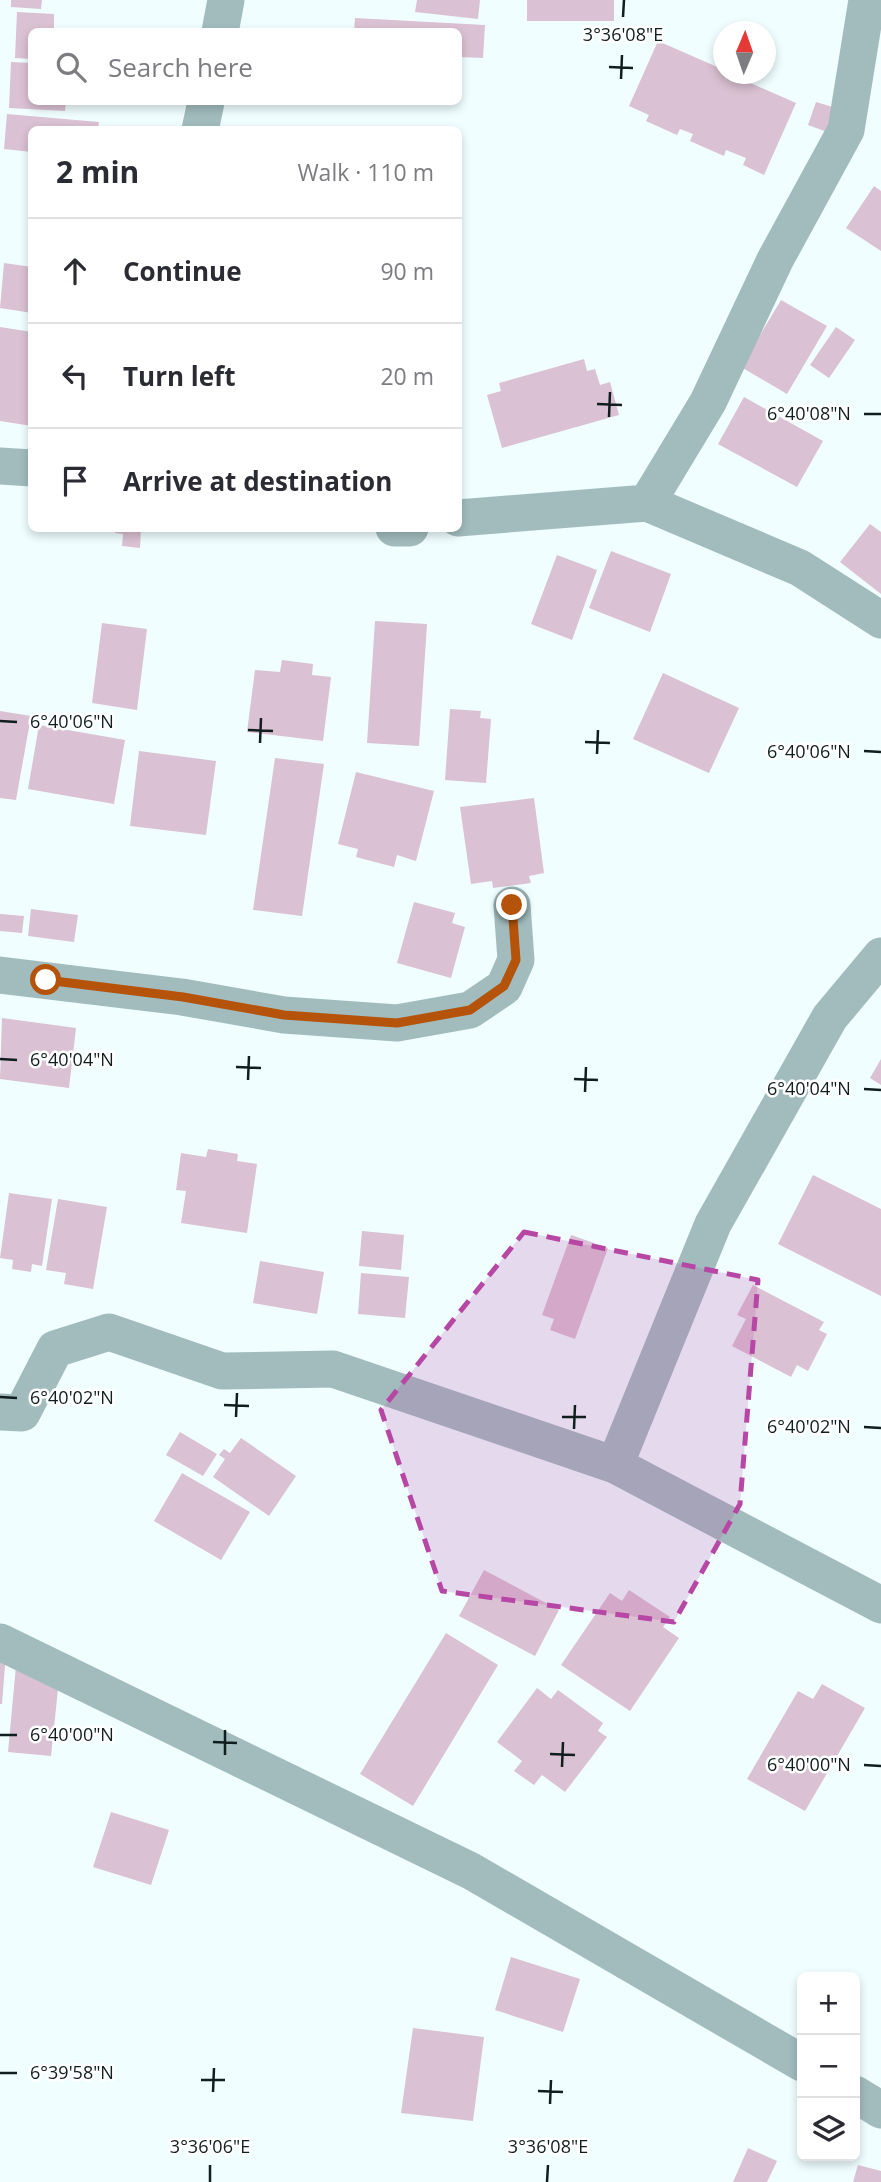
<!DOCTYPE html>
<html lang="en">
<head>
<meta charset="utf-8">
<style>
	:root { --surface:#fff; --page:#f7f7f7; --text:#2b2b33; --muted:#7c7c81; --line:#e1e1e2 }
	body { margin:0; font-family:"Open Sans",sans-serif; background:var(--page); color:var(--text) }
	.controls { position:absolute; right:21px; bottom:21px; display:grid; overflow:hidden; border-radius:10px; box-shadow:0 4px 10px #0003 }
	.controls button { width:63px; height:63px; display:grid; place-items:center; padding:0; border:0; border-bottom:2px solid var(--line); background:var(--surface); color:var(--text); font:35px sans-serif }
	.compass { position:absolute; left:713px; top:21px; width:63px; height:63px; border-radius:50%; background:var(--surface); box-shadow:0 4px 10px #0003; rotate:2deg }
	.stop { position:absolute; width:21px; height:21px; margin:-16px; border:5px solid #b45309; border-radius:50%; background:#fff }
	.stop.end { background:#b45309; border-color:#fff; box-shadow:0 2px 7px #0008 }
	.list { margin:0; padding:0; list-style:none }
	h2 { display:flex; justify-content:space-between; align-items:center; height:91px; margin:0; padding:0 28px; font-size:30px }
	h2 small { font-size:23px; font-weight:400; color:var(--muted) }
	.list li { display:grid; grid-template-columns:46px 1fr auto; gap:21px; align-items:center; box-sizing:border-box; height:105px; padding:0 28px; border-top:2px solid var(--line) }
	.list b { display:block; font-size:26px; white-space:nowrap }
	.list em { font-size:23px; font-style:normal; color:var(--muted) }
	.icon { flex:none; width:38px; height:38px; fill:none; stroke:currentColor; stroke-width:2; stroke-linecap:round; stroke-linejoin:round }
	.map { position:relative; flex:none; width:881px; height:2182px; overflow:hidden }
	.search { position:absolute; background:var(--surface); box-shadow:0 4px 10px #0003; left:28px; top:28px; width:434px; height:77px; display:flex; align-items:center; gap:18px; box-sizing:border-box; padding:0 24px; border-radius:10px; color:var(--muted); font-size:26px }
	.panel { position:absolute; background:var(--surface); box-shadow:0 4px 10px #0003; left:28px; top:126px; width:434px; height:406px; border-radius:10px }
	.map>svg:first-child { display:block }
</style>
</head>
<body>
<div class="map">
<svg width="881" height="2182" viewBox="0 0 881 2182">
	<rect width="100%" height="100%" fill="#f0feff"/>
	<path fill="#dac1d3" d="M11,0h31l-1,9 -30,-2z
		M417,0h63l-2,19 -63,-7z
		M527,0h87v21h-87z
		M17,12l37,2v18h-22v27l-17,-1z
		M355,18l130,7 -2,33 -25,-1v-25h-104z
		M658,41l66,29v4h6l66,29 -32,72 -21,-10 3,-7 -20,-8 -2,6 -34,-15 3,-7 -13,-5 -3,6 -31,-14 3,-6 -20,-9z
		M11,62l21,1v39h34l-1,9 -56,-3z
		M816,102l20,6 -9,24 -19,-7z
		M7,114l92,8 -1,8h-66v22l-28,-3z
		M874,186l7,5v60l-35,-23z
		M4,263l28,4v46l-32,-5z
		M781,300l46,26 -40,68 -46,-27z
		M0,327l32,5v94l-32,-5z
		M836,327l19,13 -26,38 -19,-13z
		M584,359l3,12 8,-2 5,16 10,-3 9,33 -117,33 -15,-53 14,-4 -2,-8z
		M744,397l79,44 -26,46 -79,-43z
		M870,524l11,8v62l-41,-32z
		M116,528h25l-1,20 -18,-2 1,-12 -8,-1z
		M611,551l60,23 -21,58 -61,-24z
		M557,555l40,15 -25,70 -41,-16z
		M375,621l52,3 -8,122 -52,-3z
		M102,623l45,6 -10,81 -45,-7z
		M282,660l31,4 -1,11 19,2 -8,64 -76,-9 8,-62 25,2z
		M663,673l76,35 -30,65 -76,-34z
		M450,709l31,2 -1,7 11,1 -5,64 -41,-3z
		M0,711l31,5 -15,84 -16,-2z
		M39,725l86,15 -11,64 -86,-15z
		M139,751l77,10 -10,74 -76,-9z
		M275,758l49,6 -22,152 -49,-6z
		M356,772l78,19 -18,70 -19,-6 -3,12 -38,-10 2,-8 -20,-5z
		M534,798l10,75 -15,3 2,7 -38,5 -1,-7 -21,3 -11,-77z
		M414,902l41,11 -3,10 13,4 -14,51 -54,-15z
		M31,909l47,6 -4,27 -46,-6z
		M0,914l24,2 -2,17 -22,-2z
		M2,1018l74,10 -7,60 -69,-9z
		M881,1059v26l-11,-7z
		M208,1149l30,5 -1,7 20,3 -10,69 -66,-10 5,-32 -10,-1 5,-37 25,4z
		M813,1175l68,34v87l-103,-52z
		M9,1193l43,6 -10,67 -10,-2 -1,8 -19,-3 1,-9 -13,-2z
		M58,1199l49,8 -14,82 -29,-5 2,-11 -20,-3z
		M362,1231l42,4 -3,35 -42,-4z
		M571,1235l37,13 -33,91 -25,-9 4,-11 -12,-4z
		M260,1261l64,11 -7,42 -64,-11z
		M361,1273l48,4 -4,41 -47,-4z
		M753,1285l71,37 -5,8 8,4 -19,37 -11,-6 -6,12 -59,-31 14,-27 -9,-4z
		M180,1432l37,22 -14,22 -37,-21z
		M241,1438l55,38 -27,40 -56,-39 12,-18 -6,-4 5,-6 6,4z
		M182,1473l68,39 -29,48 -67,-39z
		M484,1570l75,40 -24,46 -76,-40z
		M629,1590l41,27 -7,10 16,11 -49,73 -69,-46 49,-72 12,8z
		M446,1633l52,32 -85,141 -53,-32z
		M0,1653h6l-4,51h-2z
		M17,1655l44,5 -10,96 -43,-4z
		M822,1684l43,24 -60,103 -58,-32 51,-88 15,8z
		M537,1688l14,11 7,-9 45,33 -5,8 9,6 -42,55 -23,-17 -8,10 -20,-14 8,-10 -25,-19z
		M111,1812l58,18 -18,55 -58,-18z
		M511,1957l69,22 -17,53 -68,-22z
		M413,2028l71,9 -11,84 -72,-8z
		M748,2148l29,13 -10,21h-34z
		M858,2165l23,6v11h-28z"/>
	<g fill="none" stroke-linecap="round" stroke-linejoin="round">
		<path stroke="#a2bcbe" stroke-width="37" d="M220,32l6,-32
			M200,130l6,-28
			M0,466l32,2
			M647,503l61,-101 67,-142 71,-130 21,-130
			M458,518l189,-15 153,65 81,52
			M394,528h16
			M0,975l182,22 102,18 113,8 73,-13 34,-23 12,-27 -4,-55
			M0,1412l22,1 33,-64 54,-17 113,39 111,-2 282,96 266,140
			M615,1465l98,-241 117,-207 51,-61
			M0,1642l471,229 331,192
			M855,2094l26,16"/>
	</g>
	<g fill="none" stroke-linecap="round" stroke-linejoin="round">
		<path stroke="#b45309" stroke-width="9" d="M46,980l137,17 101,18 113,8 73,-13 34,-24 12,-26 -4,-55"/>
	</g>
	<path fill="#b747a4" fill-opacity="0.2" stroke="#b747a4" stroke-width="5" stroke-dasharray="14 9" stroke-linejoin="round" d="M524,1232l234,48 -18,224 -66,118 -232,-31 -61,-181z"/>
	<path fill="none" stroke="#111e1f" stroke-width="2.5" d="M623,17l1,-17M609,67l24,1M621,79l1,-24M597,404l25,1M864,414h17M609,417l1,-25M0,721l17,1M248,730l25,1M585,742l25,1M260,743l1,-25M864,751l17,1M597,754l1,-24M0,1059l17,1M236,1067l25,1M574,1079l24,1M248,1080l1,-24M864,1089l17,1M585,1092l1,-25M0,1397l17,1M224,1405l25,1M236,1417l1,-24M562,1417h24M864,1427l17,1M574,1429l1,-24M0,1735h17M213,1742l24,1M550,1754l25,1M225,1755v-25M864,1765l17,1M562,1767l1,-25M0,2073h17M201,2080h24M538,2091l25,1M213,2092l1,-24M550,2104l1,-24M210,2182v-17M547,2182l1,-17"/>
	<g font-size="18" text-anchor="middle" fill="#111e1f" stroke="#fff" stroke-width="5" stroke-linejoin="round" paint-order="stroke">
		<text x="623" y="41">3°36'08"E</text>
		<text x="809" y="420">6°40'08"N</text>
		<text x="72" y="728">6°40'06"N</text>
		<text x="809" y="758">6°40'06"N</text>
		<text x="72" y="1066">6°40'04"N</text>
		<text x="809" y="1095">6°40'04"N</text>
		<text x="72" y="1404">6°40'02"N</text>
		<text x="809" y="1433">6°40'02"N</text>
		<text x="72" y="1741">6°40'00"N</text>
		<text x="809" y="1771">6°40'00"N</text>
		<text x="72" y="2079">6°39'58"N</text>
		<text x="210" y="2153">3°36'06"E</text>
		<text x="548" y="2153">3°36'08"E</text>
	</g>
</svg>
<div class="controls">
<button>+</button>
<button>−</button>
<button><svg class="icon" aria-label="layers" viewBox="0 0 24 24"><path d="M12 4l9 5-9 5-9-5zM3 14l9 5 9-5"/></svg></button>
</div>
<svg class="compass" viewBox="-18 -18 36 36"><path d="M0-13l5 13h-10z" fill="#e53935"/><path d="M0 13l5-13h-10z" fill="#7c7c81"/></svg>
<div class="stop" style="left:46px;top:980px"></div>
<div class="stop end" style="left:512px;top:905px"></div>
<div class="search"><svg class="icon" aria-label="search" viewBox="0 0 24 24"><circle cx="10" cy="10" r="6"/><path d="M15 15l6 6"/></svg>Search here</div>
<section class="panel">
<h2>2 min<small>Walk · 110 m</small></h2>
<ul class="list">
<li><svg class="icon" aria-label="ahead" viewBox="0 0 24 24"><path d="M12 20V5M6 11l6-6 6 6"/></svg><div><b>Continue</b></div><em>90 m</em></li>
<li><svg class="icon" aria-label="left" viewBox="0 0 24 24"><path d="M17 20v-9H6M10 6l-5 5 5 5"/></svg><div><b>Turn left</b></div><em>20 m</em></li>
<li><svg class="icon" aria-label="arrive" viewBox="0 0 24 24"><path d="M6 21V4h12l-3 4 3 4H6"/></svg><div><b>Arrive at destination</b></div></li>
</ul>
</section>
</div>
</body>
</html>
